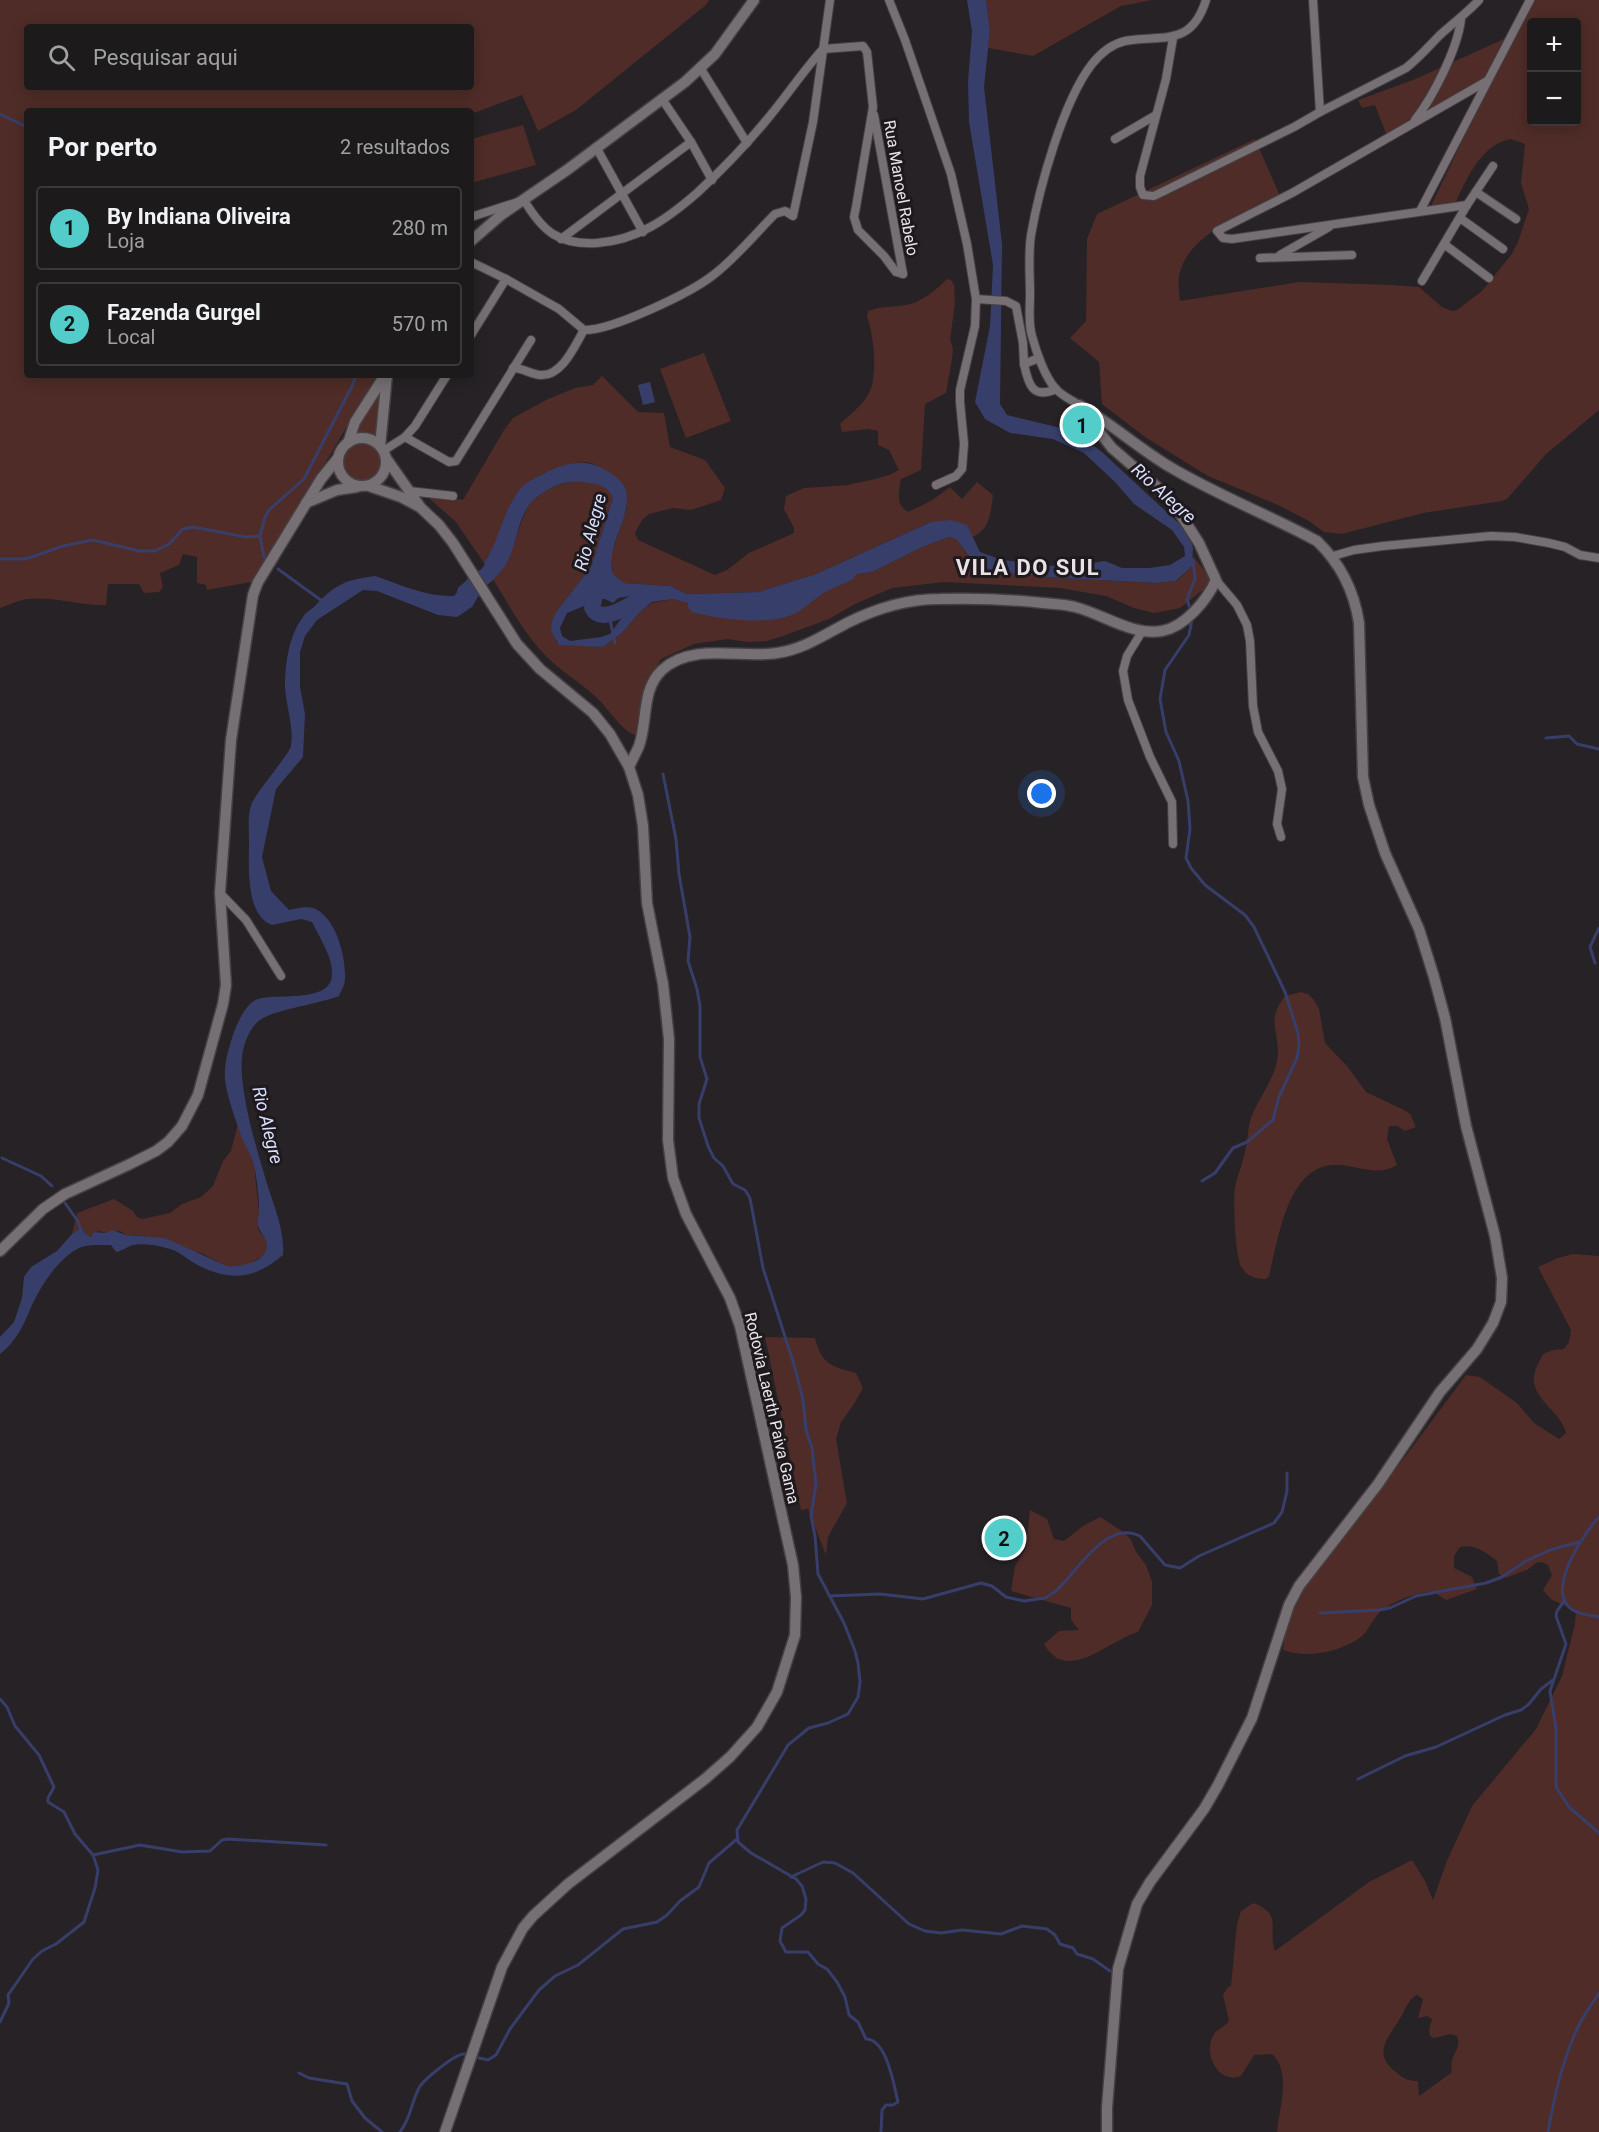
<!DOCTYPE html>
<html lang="pt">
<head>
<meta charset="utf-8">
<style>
  body { margin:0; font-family:Roboto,sans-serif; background:#2a2729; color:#f1f3f6 }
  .controls { position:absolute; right:18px; top:18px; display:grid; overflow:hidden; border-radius:6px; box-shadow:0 3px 15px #0003 }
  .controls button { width:54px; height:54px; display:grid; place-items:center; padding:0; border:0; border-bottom:2px solid #3b383b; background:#1d1a1c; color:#f1f3f6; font:30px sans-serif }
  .you { position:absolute; left:1042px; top:794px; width:21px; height:21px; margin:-15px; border:4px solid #fff; border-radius:50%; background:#1a73e8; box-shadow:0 0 0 9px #1a73e833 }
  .badge { display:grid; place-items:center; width:39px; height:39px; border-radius:50%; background:#53cdc9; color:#111; font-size:20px; font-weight:700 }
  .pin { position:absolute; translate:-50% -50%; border:3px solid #fff; box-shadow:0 2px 6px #0006 }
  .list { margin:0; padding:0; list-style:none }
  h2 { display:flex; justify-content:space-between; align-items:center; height:78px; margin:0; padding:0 24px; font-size:26px }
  h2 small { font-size:20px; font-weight:400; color:#a0a1a3 }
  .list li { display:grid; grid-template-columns:39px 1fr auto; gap:18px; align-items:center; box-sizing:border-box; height:84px; margin:0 12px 12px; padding:0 12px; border:2px solid #3b383b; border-radius:6px }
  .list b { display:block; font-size:22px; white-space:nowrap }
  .list p { margin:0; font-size:20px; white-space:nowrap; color:#a0a1a3 }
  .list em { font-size:20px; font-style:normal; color:#a0a1a3 }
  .icon { flex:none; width:33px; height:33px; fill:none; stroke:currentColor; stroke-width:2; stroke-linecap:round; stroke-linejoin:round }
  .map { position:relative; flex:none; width:1599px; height:2132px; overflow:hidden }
  .search { position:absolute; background:#1d1a1c; box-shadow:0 3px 15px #0003; left:24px; top:24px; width:450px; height:66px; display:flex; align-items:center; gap:15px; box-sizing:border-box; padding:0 21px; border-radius:6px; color:#a0a1a3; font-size:22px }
  .panel { position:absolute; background:#1d1a1c; box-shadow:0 3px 15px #0003; left:24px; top:108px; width:450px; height:270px; border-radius:6px }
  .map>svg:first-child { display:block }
  .green { fill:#4f2c27; fill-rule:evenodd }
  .water { fill:#373e6a; fill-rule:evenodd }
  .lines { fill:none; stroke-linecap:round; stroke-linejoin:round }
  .stream { stroke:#373e6a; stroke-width:3 }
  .river { stroke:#373e6a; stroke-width:16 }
  .street-casing { stroke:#444043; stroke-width:10 }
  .secondary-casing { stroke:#444043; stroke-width:13 }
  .street { stroke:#767074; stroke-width:8 }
  .secondary { stroke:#767074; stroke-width:10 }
  .labels { text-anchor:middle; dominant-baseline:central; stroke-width:6; stroke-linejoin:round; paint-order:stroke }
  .street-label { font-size:16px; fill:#e8e5e7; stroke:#1d191c }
  .water-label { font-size:18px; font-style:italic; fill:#d9dffe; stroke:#1d191c }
  .district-label { font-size:22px; font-weight:bold; letter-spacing:1.5px; fill:#e8e2e7; stroke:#1d191c }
</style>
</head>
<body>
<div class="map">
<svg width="1599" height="2132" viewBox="0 0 1599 2132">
  <rect width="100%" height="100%" fill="#272226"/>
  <!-- green -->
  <g class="green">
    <path d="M0,0H709L706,5L576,110L538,131L522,95L471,114V111H27V375H377L256,581L207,590L206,585L197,583V557L183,554L179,565L160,573L163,587L159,592L144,593L139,584H108L106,605C80,606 54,596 28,599C19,600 9,605 0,608ZM27,27H471V87H27Z"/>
    <polygon points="986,0 1152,0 1121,6 1033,56 988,48 990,30"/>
    <path d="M1525,0H1599V410L1546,454L1507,499L1502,501L1423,513L1342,534L1324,532L1309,521L1278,505L1208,476L1145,437L1102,404L1099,362L1070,338L1086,321L1087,239L1097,214L1255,139L1280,196C1248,211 1192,233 1181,269C1177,279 1179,291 1180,301L1299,282L1392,285L1419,287L1442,307L1452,311L1457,310L1482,291L1511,255L1518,242L1529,209L1521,183L1525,144L1511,139C1481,144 1466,180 1454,206H1431L1474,116L1488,76L1387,136L1375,105L1362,108L1358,100L1413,80L1504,39ZM1532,22H1576V122H1532Z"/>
    <polygon points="523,125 536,165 471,183 471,139"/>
    <path d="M947,279L951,280L954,285L955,303L950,339L953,349L952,359L946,393L925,404L921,470L901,479C899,492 895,504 908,512L931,501L950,487L962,499L977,482L993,495C991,511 990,531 972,537L967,525L931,522L816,574L758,592L687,594L670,586L624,583L613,574L611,556L627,507C621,498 605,472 597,466C590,460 579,463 570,464C561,466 553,469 544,474C503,494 507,530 484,563L456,522L430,499L429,496L433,494L463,500L504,430L513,418L548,399L575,388L593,385L602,376L638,412L664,413L670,447L705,460L725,488L721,500L691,510L673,508L649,514L642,520L635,533L638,540L715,575L727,570L749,553L794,533V528L784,509L786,496L804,488L848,485L875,479L889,475L899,470L889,450L878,445V431L868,429L842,432L840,424C849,415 863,405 869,393C878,375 874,335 867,316L868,311C884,305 892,308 906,305C922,302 936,290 947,279Z"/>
    <polygon points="704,353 731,421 686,438 660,369"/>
    <polygon points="385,379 379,438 368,435 352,437"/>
    <circle cx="362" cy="462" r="20"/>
    <path d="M578,481C594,483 605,482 613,498L591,567L556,612V642L603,647L623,632L639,613L652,603L673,599L713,610L794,603L818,585L845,576L872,572L920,548L949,537L956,539L973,561L985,571L1059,578L1157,583L1177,581L1192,566L1193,556L1213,582L1180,608L1154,613L1134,608L1106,596L1060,588L944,582L892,588L855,604L829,619L783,636L767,641L747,642L728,639L694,644L661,659L644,690L640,704L636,735C625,734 609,710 600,701C584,684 562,673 546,656C524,634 509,605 493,579C532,540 504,491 578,481Z"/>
    <path d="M1301,992L1308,994L1314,1000L1319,1009L1325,1043L1347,1066L1366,1092L1404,1110L1410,1114L1416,1127L1405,1131L1397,1126H1389L1387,1139L1397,1165C1381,1175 1366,1169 1348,1166C1288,1154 1280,1235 1269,1276L1266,1279C1256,1279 1248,1277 1242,1268C1235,1260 1233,1199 1235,1187C1237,1176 1242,1166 1244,1156C1248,1143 1247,1128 1252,1115C1259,1099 1274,1078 1277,1061C1282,1033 1264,1023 1285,996Z"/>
    <polygon points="238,1123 254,1165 259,1212 258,1229 266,1240 267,1248 263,1256 245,1266 238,1268 227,1266 203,1254 143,1236 126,1235 120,1231 106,1233 98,1231 91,1237 79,1229 72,1234 77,1213 114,1199 133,1211 137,1217 142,1219 170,1213 182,1204 201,1197 213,1186 223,1161 231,1151"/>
    <path d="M1573,1254L1599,1256V2132H1277C1279,2109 1292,2072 1272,2054L1254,2055L1241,2076C1218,2085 1202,2053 1214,2034C1217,2029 1225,2027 1229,2021L1223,1995L1228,1987L1231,1986L1237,1924L1241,1911L1253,1903C1284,1914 1267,1930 1275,1951L1369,1882L1412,1860L1425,1881L1433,1900L1447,1861L1472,1806L1536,1729L1562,1676L1575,1624L1576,1610L1552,1600L1543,1590L1552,1575L1548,1565L1542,1562L1536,1563L1527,1570L1505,1578L1499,1574L1497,1561C1485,1552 1475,1544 1460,1547L1454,1556V1568L1472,1577L1477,1589L1446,1600C1443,1598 1438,1594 1434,1593C1421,1589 1388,1604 1379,1613C1372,1620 1369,1630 1362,1636C1342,1652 1307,1659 1283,1650L1287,1619L1306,1579L1355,1524L1466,1375L1480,1377L1517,1403L1534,1423L1559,1439L1566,1433C1561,1410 1527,1398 1535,1371C1537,1365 1541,1359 1543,1354L1553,1350L1564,1349L1569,1342L1571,1330L1538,1267L1558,1258ZM1417,1995L1423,1999L1418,2018L1427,2016L1432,2019L1429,2029L1430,2036L1434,2038L1451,2034L1457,2036C1460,2047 1457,2048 1453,2057C1451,2061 1452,2068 1451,2073L1419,2096L1418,2081C1409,2081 1404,2079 1397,2073C1371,2054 1388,2038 1401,2017C1406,2008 1408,2000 1417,1995Z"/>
    <path d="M765,1337L815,1338C822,1365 831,1366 856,1373L863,1388L854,1404L841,1422L836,1439L847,1503L828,1537L826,1555L808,1509L801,1510Z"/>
    <path d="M1030,1510L1047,1519L1054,1539L1064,1541L1083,1526L1100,1517L1125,1533L1131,1540L1136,1552L1146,1565L1152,1582V1605L1138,1632C1109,1640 1067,1685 1044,1644L1059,1631L1079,1630L1071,1620V1608L1011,1591L1015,1566L1026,1548Z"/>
  </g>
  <!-- water -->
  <g class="water">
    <path d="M967,0H986L990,30L984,87L1002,244L1000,404L1007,415L1065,429L1082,437L1102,452L1188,532L1193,548L1192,566L1176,581L1157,583L1059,578L985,571L973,561L956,539L949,537L920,548L872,572L845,576L818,585L794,603L713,610L673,599L652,602L639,613L623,632L603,647L559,645L551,631L552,622L556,612L591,567L613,498C606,484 597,484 582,482C572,481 560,483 551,488C513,507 523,535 505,566C502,571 497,575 493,579L484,563C500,540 503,507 523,486C531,479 542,475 551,470C565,464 580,460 595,465C605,469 623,479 626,490C632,520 605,544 613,574L624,583L670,586L687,594L758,592L816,574L931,522L951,520L967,525L980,552L1002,560L1063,567L1105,561L1122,568H1149L1170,565L1185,556L1184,547L1172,530L1134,504L1115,482L1084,453L1053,439L1010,433L985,419L975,402L990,326L993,265L969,122L968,82L972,31ZM630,596L634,601L610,634L601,637L570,641L562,636L560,628L567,613L601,599H605L613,603L618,598Z"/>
    <polygon points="650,382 655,402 643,405 638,385"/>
    <path d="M375,576C401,585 427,597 454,596L469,577L479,595L472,607L457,617L438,615L377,591L363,590L317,620L305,636L300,652V687L305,714L303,757L276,789L262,857L271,891L289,910C296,908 306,906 313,908C336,916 346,957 345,979C345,985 341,991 339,996C319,1004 273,1010 260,1020C250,1027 243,1045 242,1057C239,1088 254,1140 263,1170C270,1198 285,1226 283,1255C254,1280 228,1282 194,1263C185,1257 177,1250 166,1248C157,1245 142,1243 133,1245C127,1247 122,1251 116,1252L111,1245C102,1245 87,1244 79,1248C58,1259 42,1284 32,1305C24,1324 17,1341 0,1354V1337L14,1322L22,1298L24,1277L31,1267L57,1251L72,1234L79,1229L91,1237L94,1232L106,1233L112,1230L126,1235L165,1238L227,1266C240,1268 272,1261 266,1241C264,1235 259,1231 258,1225C257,1220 259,1216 259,1211C259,1197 257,1179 254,1166C252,1157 247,1149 243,1141C237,1124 227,1097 225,1080C224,1064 228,1050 233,1035C237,1023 246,1003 258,999C278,993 333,1004 332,973C332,955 319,937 312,922L301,919L272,925C245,915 249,865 249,842C249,829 247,812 253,801C259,789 290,753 291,746C294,727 286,706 285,687C285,664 289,635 303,617C305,613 309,611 313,608C324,596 336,584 353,580C360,578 368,577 375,576Z"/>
  </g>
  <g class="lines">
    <!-- stream -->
    <g class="stream">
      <polyline points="0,114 27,127"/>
      <polyline points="264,557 260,536 265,517 269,510 304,479 352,386 356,375"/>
      <polyline points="0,559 26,559 63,546 93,540 139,551 155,551 169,544 183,529 193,527 246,537 260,536"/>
      <polyline points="278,569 322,601"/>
      <polyline points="1189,606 1187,599 1195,579 1193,560"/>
      <polyline points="609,615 615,643"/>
      <polyline points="1192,620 1189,635 1165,670 1160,699 1166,732 1179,761 1188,801 1190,829 1186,858 1191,868 1205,885 1245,915 1254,927 1285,992 1298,1033 1299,1045 1297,1058 1279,1097 1273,1120 1247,1142 1233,1148 1215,1173 1202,1181"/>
      <polyline points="1546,738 1569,736 1577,744 1599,749"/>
      <path d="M663,774L676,839L679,874L690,937L688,961L697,989L700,1006V1057L707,1079L699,1104V1118L708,1146L714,1158L723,1166L733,1184L745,1190L750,1198L763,1268L795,1368L803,1400L806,1430L812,1448L816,1484L811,1516L815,1536L818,1574L844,1623L855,1651L858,1663L860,1682L858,1697L848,1714L828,1723L809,1728L788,1745L737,1830L738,1842L751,1853L796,1879L802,1886L806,1899L805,1910L801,1915L782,1928L780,1941L786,1952H808L818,1964L827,1969L837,1982L845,1997L849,2015L858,2022L866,2039C887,2039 894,2086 898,2102L893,2105H886L882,2110L881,2132"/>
      <polyline points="1595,963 1590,947 1599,928"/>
      <polyline points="2,1158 41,1176 52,1186"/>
      <polyline points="65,1203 77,1220 82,1232"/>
      <path d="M1599,1517C1584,1533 1549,1585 1568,1606C1575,1614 1589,1615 1599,1617"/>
      <path d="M829,1596L880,1594L923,1599L981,1583L992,1586L1006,1597L1024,1601L1045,1598L1056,1591C1077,1572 1106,1519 1140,1536L1165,1565L1180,1568L1199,1556L1274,1523L1282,1512L1287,1491V1473"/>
      <polyline points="1565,1600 1557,1611 1556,1616 1566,1644 1550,1691 1556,1729 1556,1787 1569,1807 1599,1833"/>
      <polyline points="1320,1613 1379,1610 1390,1608 1416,1596 1486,1583 1502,1577 1526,1561 1550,1550 1579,1542"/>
      <polyline points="0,1699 7,1707 15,1726 39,1755 54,1787 48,1798 48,1802 64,1812 75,1834 93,1855 98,1870 95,1888 84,1922 56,1944 42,1951 33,1959 8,1995 9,2003 0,2022"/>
      <polyline points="1358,1779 1405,1756 1436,1747 1505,1715 1521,1710 1529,1704 1541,1689 1553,1680"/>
      <polyline points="93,1855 140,1845 182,1852 210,1851 222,1840 228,1839 326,1845"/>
      <polyline points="791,1877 823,1862 835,1863 853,1873 909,1924 925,1931 941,1933 962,1930 1001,1934 1022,1926 1047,1929 1055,1935 1060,1944 1073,1948 1077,1954 1093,1959 1110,1971"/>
      <polyline points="479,2058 488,2060 496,2055 510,2029 539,1990 555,1976 578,1965 623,1929 657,1922 667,1915 680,1901 699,1887 709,1863 737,1839"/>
      <polyline points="299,2073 309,2078 347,2084 352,2101 365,2118 382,2132"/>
      <path d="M400,2132C411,2118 411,2103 419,2088C423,2080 455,2054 464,2054"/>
      <path d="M1548,2132C1554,2097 1562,2061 1577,2029C1583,2016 1592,2004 1599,1993"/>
    </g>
    <!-- river -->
    <g class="river">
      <path d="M598,583L592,608C603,628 637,599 651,593"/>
      <polyline points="465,592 488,574 500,555"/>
      <path d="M696,605C721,611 768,618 792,606C801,601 807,595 815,589C825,582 837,578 848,573"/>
    </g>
    <!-- street casing -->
    <g class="street-casing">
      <g id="street">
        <polyline points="889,0 905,40 951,174 967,244 976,299 1006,301 1016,306 1023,343 1024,364"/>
        <polyline points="1313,0 1320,112"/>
        <path d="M1173,38L1166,79L1140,176V187L1143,195L1154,196L1294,127L1320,112L1406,68C1419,58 1429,46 1440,35C1453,23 1467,13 1479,0"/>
        <polyline points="701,69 747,143"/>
        <polyline points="662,99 691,142 712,180"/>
        <polyline points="874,115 903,274"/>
        <path d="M1415,120C1433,97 1458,48 1461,19"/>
        <polyline points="1115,139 1156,115"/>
        <polyline points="596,147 643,232"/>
        <polyline points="1476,192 1516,219"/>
        <polyline points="1467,205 1232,239 1223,238 1217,231 1292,193 1487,81"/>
        <polyline points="1420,211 1530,0"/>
        <path d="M471,217L524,200C543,232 559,245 597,243C638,240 667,219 697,193C723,169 747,144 769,117C788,94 804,70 823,49L863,46L867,52L873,107L856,207L854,217L858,230L884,256L896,272L903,274"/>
        <polyline points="1460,218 1503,249"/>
        <polyline points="561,239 691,142"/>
        <polyline points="1444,244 1489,278"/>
        <polyline points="1280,255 1329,227"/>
        <polyline points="1260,258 1352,255"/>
        <polyline points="471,262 506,279 559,309 584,330"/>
        <polyline points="1422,281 1467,205 1493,166"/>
        <path d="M584,330C611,331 690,293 712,276C735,259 755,234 775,214L785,211L793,216L813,122L830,0"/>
        <polyline points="471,335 506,279"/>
        <path d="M1039,358L1024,364C1028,383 1032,400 1056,389"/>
        <path d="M513,368C523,368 530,374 540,375C562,377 575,345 584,330"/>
        <path d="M1079,405C1072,400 1062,396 1056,389C1045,378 1036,351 1032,336C1028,323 1030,308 1030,295C1030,275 1028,255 1031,235C1039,189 1063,101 1092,64C1100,54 1112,44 1125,41C1162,34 1191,48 1206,0"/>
        <polyline points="405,437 449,462 456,461 531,340"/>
        <polyline points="383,451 405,437 415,426 447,375"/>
        <polyline points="936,485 956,476 962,469 964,444 960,402 960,390 975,326 976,299"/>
        <polyline points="409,491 453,496"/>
        <polyline points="1333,556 1354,550 1383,546 1491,536 1515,537 1549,543 1565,547 1580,555 1599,558"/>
        <polyline points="1216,580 1237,605 1247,625 1250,641 1253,706 1258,732 1278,771 1282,789 1277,824 1281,837"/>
        <polyline points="1143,630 1127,656 1123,671 1128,700 1150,757 1172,802 1173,844"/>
        <polyline points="220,893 246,920 281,976"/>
      </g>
    </g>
    <!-- secondary casing -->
    <g class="secondary-casing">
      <g id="secondary">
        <polyline points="471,241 501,215 567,170 685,82 715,54 754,0"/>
        <path d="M1079,405C1111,423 1138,448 1170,467C1217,495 1269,515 1317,541C1341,564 1354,590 1359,623L1363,777L1369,805L1385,853L1419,929L1434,977L1445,1018L1466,1126L1495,1236L1502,1278L1501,1302L1493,1323L1477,1349L1440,1392L1378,1484L1299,1586L1289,1605L1252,1718L1218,1785L1204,1809L1150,1882L1137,1904L1118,1969L1107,2108V2132"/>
        <circle cx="362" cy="462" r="24"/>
        <polyline points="348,443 355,422 385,375"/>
        <polyline points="380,446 387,375"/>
        <polyline points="386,458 421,508 439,525 453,543 517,644 540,669 593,713 610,734 629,767 638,795 643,826 647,903 663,984 669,1039 668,1140 673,1178 686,1214 730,1298 740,1326 793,1565 796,1597 795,1635 777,1692 757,1727 730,1757 705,1779 568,1884 533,1916 523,1928 502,1967 445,2132"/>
        <polyline points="369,486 401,497 418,506"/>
        <polyline points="306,503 337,490 357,487"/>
        <path d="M629,767C632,760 636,753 639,746C648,721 641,690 662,670C692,642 741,659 777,653C804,649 824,635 847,623C877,608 906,599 939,599C974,598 1008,599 1043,603C1053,604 1065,604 1075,607C1103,614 1132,636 1162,631C1185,627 1207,600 1216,580L1199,543L1179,512L1164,493L1112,448L1081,409"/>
        <polyline points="0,1251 43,1209 65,1194 128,1165 156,1151 168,1142 182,1126 198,1095 223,1004 226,985 220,893 231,740 253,595 258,582 321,479 338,458"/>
      </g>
    </g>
    <!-- street -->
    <use href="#street" class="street"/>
    <!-- secondary -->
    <use href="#secondary" class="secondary"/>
  </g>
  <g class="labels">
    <!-- street labels -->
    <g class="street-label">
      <text transform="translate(901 188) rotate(80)">Rua Manoel Rabelo</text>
      <text transform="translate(772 1408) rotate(77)">Rodovia Laerth Paiva Gama</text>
    </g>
    <!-- water labels -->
    <g class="water-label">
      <text transform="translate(1164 493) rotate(42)">Rio Alegre</text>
      <text transform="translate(590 532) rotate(-75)">Rio Alegre</text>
      <text transform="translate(268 1125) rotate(76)">Rio Alegre</text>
    </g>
    <!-- district labels -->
    <g class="district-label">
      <text x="1028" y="567">VILA DO SUL</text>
    </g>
  </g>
</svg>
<div class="controls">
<button>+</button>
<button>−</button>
</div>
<div class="you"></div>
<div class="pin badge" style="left:1082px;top:425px">1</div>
<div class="pin badge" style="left:1004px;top:1538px">2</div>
<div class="search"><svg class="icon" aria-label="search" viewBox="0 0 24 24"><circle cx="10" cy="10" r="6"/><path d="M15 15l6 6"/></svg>Pesquisar aqui</div>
<section class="panel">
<h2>Por perto<small>2 resultados</small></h2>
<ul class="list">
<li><span class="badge">1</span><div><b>By Indiana Oliveira</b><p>Loja</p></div><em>280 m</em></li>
<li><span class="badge">2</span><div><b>Fazenda Gurgel</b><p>Local</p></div><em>570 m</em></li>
</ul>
</section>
</div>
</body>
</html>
